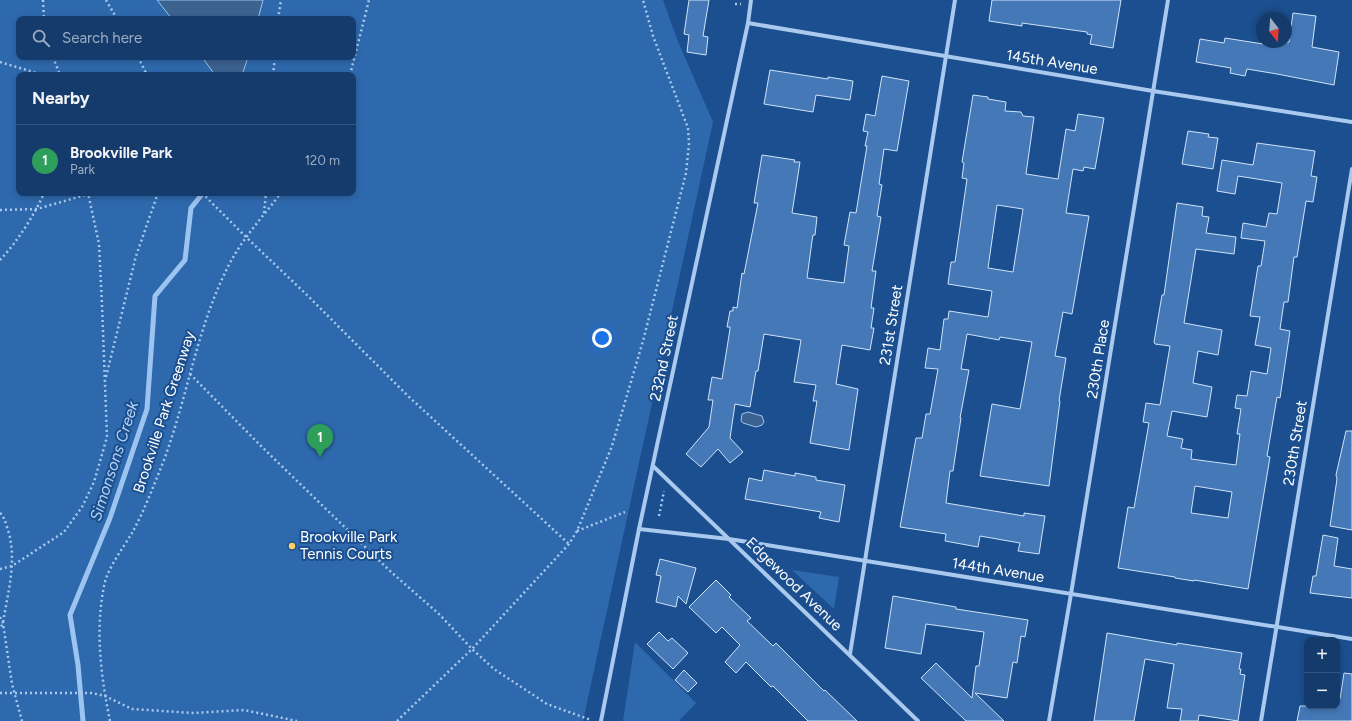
<!DOCTYPE html>
<html lang="en">
<head>
<meta charset="utf-8">
<style>
  body { margin:0; font-family:Figtree,sans-serif; background:#1d4271; color:#f1f3f6 }
  .controls { position:absolute; right:12px; bottom:12px; display:grid; overflow:hidden; border-radius:8px; box-shadow:0 2px 6px #0003 }
  .controls button { width:36px; height:36px; display:grid; place-items:center; padding:0; border:0; border-bottom:1px solid #33557e; background:#143b6b; color:#f1f3f6; font:20px sans-serif }
  .compass { position:absolute; left:1256px; top:12px; width:36px; height:36px; border-radius:50%; background:#143b6b; box-shadow:0 2px 6px #0003; rotate:163deg }
  .you { position:absolute; left:602px; top:338px; width:14px; height:14px; margin:-10px; border:3px solid #fff; border-radius:50%; background:#1a73e8; box-shadow:0 0 0 6px #1a73e833 }
  .badge { display:grid; place-items:center; width:26px; height:26px; border-radius:50%; background:#8bbbb9; color:#fff; font-size:13px; font-weight:700 }
  .pin { position:absolute; translate:-50% -33px; filter:drop-shadow(0 1px 2px #0008) }
  .pin::after { content:''; position:absolute; top:21px; width:14px; height:12px; background:inherit; clip-path:polygon(0 0,100% 0,50% 100%) }
  .list { margin:0; padding:0; list-style:none }
  h2 { display:flex; justify-content:space-between; align-items:center; height:52px; margin:0; padding:0 16px; font-size:17px }
  h2 small { font-size:13px; font-weight:400; color:#9dadc1 }
  .list li { display:grid; grid-template-columns:26px 1fr auto; gap:12px; align-items:center; box-sizing:border-box; height:72px; padding:0 16px; border-top:1px solid #33557e }
  .list b { display:block; font-size:15px; white-space:nowrap }
  .list p { margin:0; font-size:13px; white-space:nowrap; color:#9dadc1 }
  .list em { font-size:13px; font-style:normal; color:#9dadc1 }
  .icon { flex:none; width:22px; height:22px; fill:none; stroke:currentColor; stroke-width:2; stroke-linecap:round; stroke-linejoin:round }
  .map { position:relative; flex:none; width:1352px; height:721px; overflow:hidden }
  .search { position:absolute; background:#143b6b; box-shadow:0 2px 6px #0003; left:16px; top:16px; width:340px; height:44px; display:flex; align-items:center; gap:10px; box-sizing:border-box; padding:0 14px; border-radius:8px; color:#9dadc1; font-size:15px }
  .panel { position:absolute; background:#143b6b; box-shadow:0 2px 6px #0003; left:16px; top:72px; width:340px; height:124px; border-radius:8px }
  .map>svg:first-child { display:block }
  .green { fill:#2e69ad; fill-rule:evenodd }
  .water { fill:#3c6290; stroke:#9cc4f0 }
  .lines { fill:none; stroke-linecap:round; stroke-linejoin:round }
  .stream { stroke:#9cc4f0; stroke-width:5 }
  .building { fill:#4478b7; stroke:#cfe3fa; fill-rule:evenodd }
  .path { stroke:#a9c9ee; stroke-width:2.5; stroke-dasharray:2 3; stroke-linecap:butt }
  .minor { stroke:#a9c9ee; stroke-width:4 }
  .poi-dot { fill:#ffd166; stroke:#1b4f8f; stroke-width:1.5 }
  .labels { text-anchor:middle; dominant-baseline:central; stroke-width:4; stroke-linejoin:round; paint-order:stroke }
  .street-label { font-size:15px; fill:#fff; stroke:#1b4f8f }
  .poi-label { font-size:15px; fill:#fff; stroke:#1b4f8f; text-anchor:start }
  .water-label { font-size:16px; font-style:italic; fill:#b5d3f5; stroke:#1b4f8f }
</style>
</head>
<body>
<div class="map">
<svg width="1352" height="721" viewBox="0 0 1352 721">
  <rect width="100%" height="100%" fill="#1b4f8f"/>
  <!-- green -->
  <g class="green">
    <path d="M0,0H663L677,39L713,122L583,721H0ZM19,19H353V57H19ZM19,75H353V193H19Z"/>
    <polygon points="792,570 839,577 834,609"/>
    <polygon points="635,642 696,703 679,721 623,721"/>
  </g>
  <!-- water -->
  <g class="water">
    <polygon points="157,0 263,0 258,19 172,19"/>
    <polygon points="202,57 248,57 242,75 215,75"/>
    <polygon points="748,412 762,416 764,422 762,425 756,427 743,423 741,421 742,414"/>
  </g>
  <g class="lines">
    <!-- stream -->
    <polyline class="stream" points="83,721 78,665 70,615 110,518 147,409 155,296 185,260 191,208 203,193"/>
  </g>
  <!-- building -->
  <g class="building">
    <polygon points="689,0 709,0 703,36 708,37 706,55 687,52 689,35 684,34"/>
    <polygon points="992,0 1121,0 1113,48 1090,44 1092,35 1087,34 1087,32 1022,23 1022,26 989,21"/>
    <polygon points="1293,13 1316,16 1312,47 1339,52 1334,85 1277,74 1247,69 1245,76 1230,73 1231,68 1196,62 1200,39 1224,43 1225,38 1263,44 1264,42 1289,42"/>
    <polygon points="770,70 828,79 828,77 853,81 850,100 816,95 813,112 764,104"/>
    <polygon points="882,76 909,81 897,151 884,149 879,184 882,185 877,216 881,217 872,271 876,271 871,308 874,308 871,328 874,328 870,350 842,345 836,384 858,389 849,450 810,443 817,401 813,401 816,385 794,382 801,340 764,334 758,371 756,371 750,407 735,404 730,438 743,452 730,463 718,449 701,467 686,454 709,427 713,400 708,400 712,377 722,379 730,329 730,327 727,327 730,311 733,311 733,307 737,308 742,273 744,274 758,203 754,203 762,155 795,160 794,162 800,162 792,213 817,217 815,235 813,235 812,241 807,278 844,283 849,246 844,245 850,212 856,213 867,146 865,146 868,132 863,131 866,114 875,116"/>
    <path d="M973,95L988,97V99L1006,102L1005,111L1021,112L1023,116L1034,117L1026,174L1058,179L1066,129L1075,131L1078,114L1104,118L1095,169L1084,167L1083,171L1073,169L1066,213L1089,216L1072,314L1063,312L1055,356L1066,358L1059,401H1060L1049,486L980,476L992,404L1020,409L1032,342L1000,337L999,340L967,334L961,369L969,370L960,418H961L953,471H950L946,503L1024,516V513L1045,516L1039,554L1018,551L1020,543L980,536L978,547L945,541L946,534L900,527L916,438H922L926,414H930L938,369L925,368L928,348L940,350L944,319H948L949,311L988,317L992,291L948,284L951,262H955L967,179L962,178L964,163L962,162ZM997,205L1023,209L1013,272L988,268Z"/>
    <polygon points="1188,131 1209,134 1208,137 1218,138 1213,169 1182,164"/>
    <path d="M1257,143L1315,151L1311,176L1317,177L1313,202L1306,201L1297,257H1294L1288,302H1284L1280,329L1290,331L1280,398L1277,397L1267,456L1270,457L1248,589L1194,580V581L1175,578V577L1118,568L1128,507L1134,508L1149,423L1143,422L1146,403L1160,405L1170,346L1155,344L1154,342L1162,295H1164L1177,203L1203,207L1202,216L1209,217L1206,233L1236,237L1234,254L1196,249L1184,323L1222,330L1218,355L1198,351L1193,383L1212,387L1207,417L1172,411L1167,436L1183,439L1181,448L1192,450L1191,459L1236,465L1240,434H1237L1241,409L1235,408L1237,395L1247,396L1251,371L1267,374L1271,348L1255,345L1260,317L1250,316L1258,266H1261L1265,241L1241,238L1243,223L1266,227L1269,213L1277,214L1282,183L1238,176L1235,194L1217,191L1222,160L1253,165ZM1195,486L1232,492L1228,518L1191,513Z"/>
    <polygon points="1346,431 1352,431 1352,530 1330,526 1337,479 1336,475"/>
    <polygon points="764,470 795,476 795,473 816,477 816,480 845,485 839,522 819,518 821,512 745,499 749,478 762,481"/>
    <polygon points="1323,535 1338,538 1334,566 1352,569 1352,598 1310,593 1313,576 1316,576"/>
    <polygon points="660,559 696,568 686,604 678,596 676,607 656,602 661,576 656,575"/>
    <polygon points="716,580 731,595 729,597 751,618 747,621 773,646 776,643 824,691 825,690 857,721 808,721 773,686 771,687 746,662 736,673 725,662 740,645 722,627 716,633 689,607"/>
    <polygon points="893,596 956,607 956,609 1028,620 1025,637 1021,636 1017,663 1013,662 1007,698 975,693 1004,721 966,721 921,678 936,663 972,698 976,666 979,666 984,632 926,624 921,654 885,648"/>
    <polygon points="659,632 668,641 672,638 688,653 673,669 647,644"/>
    <polygon points="1107,633 1177,645 1177,643 1242,653 1239,669 1241,669 1240,674 1245,675 1238,721 1199,715 1198,721 1180,721 1182,709 1167,708 1174,664 1145,659 1134,721 1094,721"/>
    <polygon points="684,670 697,683 688,692 675,680"/>
    <polygon points="1344,673 1352,674 1352,721 1297,721 1300,706 1337,706 1338,699 1340,699"/>
  </g>
  <g class="lines">
    <!-- path -->
    <g class="path">
      <polyline points="43,0 44,19"/>
      <polyline points="106,0 117,19"/>
      <polyline points="735,4 741,4"/>
      <polyline points="278,19 281,0"/>
      <polyline points="53,57 60,75"/>
      <polyline points="138,57 147,75"/>
      <polyline points="0,62 43,75"/>
      <polyline points="273,75 275,57"/>
      <polyline points="350,75 369,0"/>
      <polyline points="202,193 246,237 306,294 408,396 569,544"/>
      <polyline points="0,210 37,209 92,193"/>
      <polyline points="264,213 266,193"/>
      <path d="M0,260C17,242 34,216 44,193"/>
      <polyline points="190,374 262,447 390,571 439,614 472,649 494,669 547,704 591,720"/>
      <polyline points="106,377 136,256 158,193"/>
      <path d="M0,513C4,517 5,521 7,527C18,558 8,591 3,623L0,629"/>
      <polyline points="659,516 664,491"/>
      <polyline points="577,531 625,512"/>
      <polyline points="0,569 12,566 64,532 82,507 94,482 107,437 102,305 99,244 88,193"/>
      <polyline points="0,617 3,623 12,684 22,721"/>
      <polyline points="0,693 92,693 105,696 132,709 193,713 244,710 297,721"/>
      <path d="M110,721C101,677 95,631 104,586C107,569 123,548 132,533C142,515 150,495 158,475C187,406 195,328 231,261C244,237 264,215 281,193"/>
      <polyline points="397,721 472,649 569,544 577,531 612,446 643,341 686,173 689,144 688,128 653,36 643,0"/>
    </g>
    <!-- minor -->
    <g class="minor">
      <polyline points="748,23 1153,91 1352,122"/>
      <polyline points="653,466 918,721"/>
      <polyline points="639,529 729,539 1352,639"/>
      <polyline points="850,654 955,0"/>
      <polyline points="601,721 639,529 748,23 751,0"/>
      <polyline points="1049,721 1071,594 1168,0"/>
      <polyline points="1261,721 1352,169"/>
    </g>
  </g>
  <!-- markers -->
  <circle class="poi-dot" cx="292" cy="546" r="4"/>
  <g class="labels">
    <!-- street labels -->
    <g class="street-label">
      <text transform="translate(1052 62) rotate(9)">145th Avenue</text>
      <text transform="translate(891 325) rotate(-81)">231st Street</text>
      <text transform="translate(664 358) rotate(-78)">232nd Street</text>
      <text transform="translate(1098 359) rotate(-81)">230th Place</text>
      <text transform="translate(164 412) rotate(-72)">Brookville Park Greenway</text>
      <text transform="translate(1295 443) rotate(-81)">230th Street</text>
      <text transform="translate(998 570) rotate(9)">144th Avenue</text>
      <text transform="translate(794 584) rotate(44)">Edgewood Avenue</text>
    </g>
    <!-- poi labels -->
    <g class="poi-label">
      <text x="300" y="537">Brookville Park<tspan x="300" dy="17">Tennis Courts</tspan></text>
    </g>
    <!-- water labels -->
    <g class="water-label">
      <text transform="translate(114 461) rotate(-72)">Simonsons Creek</text>
    </g>
  </g>
</svg>
<div class="controls">
<button>+</button>
<button>−</button>
</div>
<svg class="compass" viewBox="-18 -18 36 36"><path d="M0-13l5 13h-10z" fill="#e53935"/><path d="M0 13l5-13h-10z" fill="#9dadc1"/></svg>
<div class="you"></div>
<div class="pin badge" style="left:320px;top:457px;background:#2e9e5b">1</div>
<div class="search"><svg class="icon" aria-label="search" viewBox="0 0 24 24"><circle cx="10" cy="10" r="6"/><path d="M15 15l6 6"/></svg>Search here</div>
<section class="panel">
<h2>Nearby<small></small></h2>
<ul class="list">
<li><span class="badge" style="background:#2e9e5b">1</span><div><b>Brookville Park</b><p>Park</p></div><em>120 m</em></li>
</ul>
</section>
</div>
</body>
</html>
